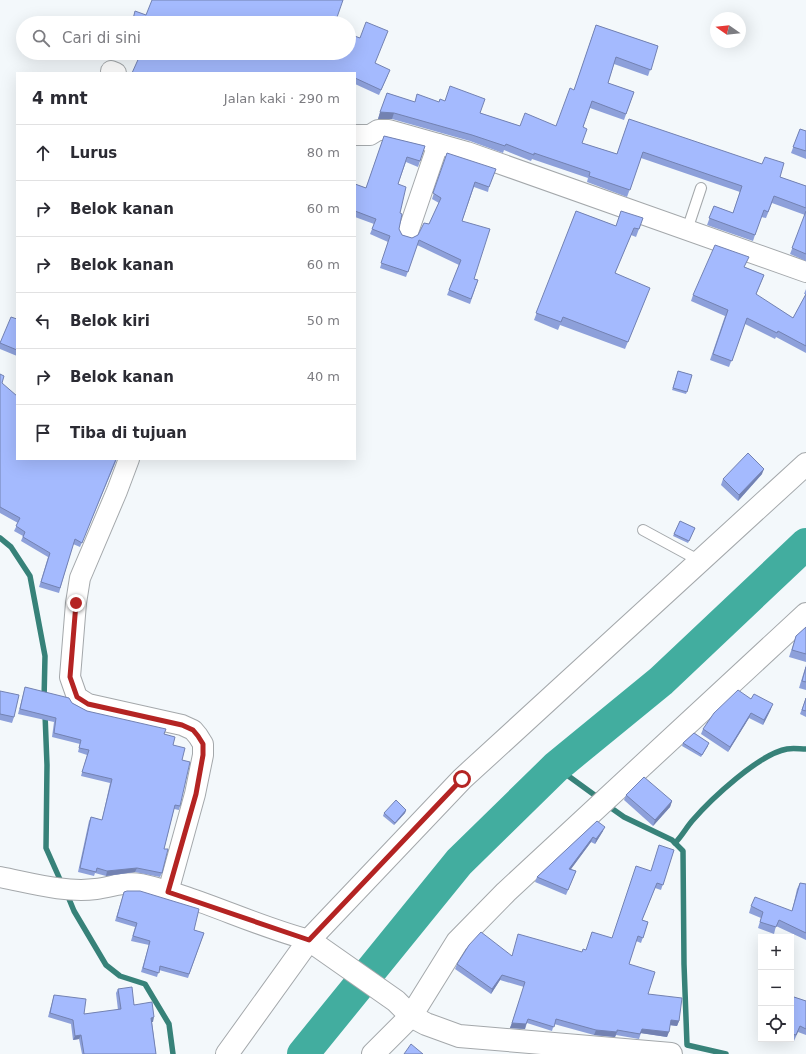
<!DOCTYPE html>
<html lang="id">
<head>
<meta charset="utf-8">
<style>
  body { margin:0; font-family:"DejaVu Sans",sans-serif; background:#f7f7f7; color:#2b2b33 }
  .controls { position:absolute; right:12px; bottom:12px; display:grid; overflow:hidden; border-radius:0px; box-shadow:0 4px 16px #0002 }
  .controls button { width:36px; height:36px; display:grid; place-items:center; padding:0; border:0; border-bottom:1px solid #e1e1e2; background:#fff; color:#2b2b33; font:20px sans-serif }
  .compass { position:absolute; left:710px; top:12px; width:36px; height:36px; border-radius:50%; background:#fff; box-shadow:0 4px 16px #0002; rotate:284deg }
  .stop { position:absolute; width:12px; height:12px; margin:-9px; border:3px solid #b42423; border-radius:50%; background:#fff }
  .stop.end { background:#b42423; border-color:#fff; box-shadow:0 1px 4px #0008 }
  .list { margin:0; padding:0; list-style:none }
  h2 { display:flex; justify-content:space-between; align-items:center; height:52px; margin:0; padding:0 16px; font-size:17px }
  h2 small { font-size:13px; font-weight:400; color:#7c7c81 }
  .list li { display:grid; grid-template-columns:26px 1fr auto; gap:12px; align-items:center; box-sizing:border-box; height:56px; padding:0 16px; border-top:1px solid #e1e1e2 }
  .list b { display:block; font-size:15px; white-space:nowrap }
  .list em { font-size:13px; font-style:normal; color:#7c7c81 }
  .icon { flex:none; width:22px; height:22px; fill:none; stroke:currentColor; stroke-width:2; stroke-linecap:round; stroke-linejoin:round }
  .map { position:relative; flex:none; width:806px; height:1054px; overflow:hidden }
  .search { position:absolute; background:#fff; box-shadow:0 4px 16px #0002; left:16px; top:16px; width:340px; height:44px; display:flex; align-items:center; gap:10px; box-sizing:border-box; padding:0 14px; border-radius:22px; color:#7c7c81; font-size:15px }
  .panel { position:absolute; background:#fff; box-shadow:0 4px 16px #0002; left:16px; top:72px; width:340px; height:388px; border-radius:0px }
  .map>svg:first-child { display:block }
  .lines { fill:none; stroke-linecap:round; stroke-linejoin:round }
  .stream { stroke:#378279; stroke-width:5.5 }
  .river { stroke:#42ad9f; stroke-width:32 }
  .lane-casing { stroke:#a4a8ab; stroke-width:12 }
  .street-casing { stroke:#a4a8ab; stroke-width:22 }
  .secondary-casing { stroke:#a4a8ab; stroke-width:24 }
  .lane { stroke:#fff; stroke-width:10 }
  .street { stroke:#fff; stroke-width:20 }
  .secondary { stroke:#fff; stroke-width:22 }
  .wall { fill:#8da0da }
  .shaded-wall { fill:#7382b2 }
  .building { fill:#a4bafe; stroke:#7382b2 }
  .route { stroke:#b42423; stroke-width:5 }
</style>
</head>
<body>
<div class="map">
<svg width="806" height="1054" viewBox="0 0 806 1054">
  <rect width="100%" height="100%" fill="#f3f8fb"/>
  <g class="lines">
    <!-- stream -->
    <g class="stream">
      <polyline points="0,538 11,547 30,576 45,656 44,700"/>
      <polyline points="45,714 47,765 46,848 62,884"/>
      <polyline points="556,767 600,799"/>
      <polyline points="607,805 624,817 672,840 683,851 684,964 687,1045 726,1054"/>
      <path d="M675,843C682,836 686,828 692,821C711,799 759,754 787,749C793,748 800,749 806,749"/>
      <polyline points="67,894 74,911 106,965 120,976 145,984 169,1024 173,1054"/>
    </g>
    <!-- river -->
    <polyline class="river" points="303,1054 459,862 556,767 661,681 806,544"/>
    <!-- lane casing -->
    <g class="lane-casing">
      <g id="lane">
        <polyline points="687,230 701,188"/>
        <polyline points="643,530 700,561"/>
      </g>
    </g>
    <!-- street casing -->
    <g class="street-casing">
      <g id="street">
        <polyline points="111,71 116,73"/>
        <polyline points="355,135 370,135 378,130 389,130 467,152 806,272"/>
        <polyline points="408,232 438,144"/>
        <polyline points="129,459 117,491 80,578 76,603 70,677 77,697 88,704 182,725 193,730 198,736 203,744 203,755 195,794 168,892"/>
        <path d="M0,877C31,883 65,893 96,889C112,887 125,881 141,884C199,897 252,925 309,940"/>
      </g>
    </g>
    <!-- secondary casing -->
    <g class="secondary-casing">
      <g id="secondary">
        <polyline points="309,940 396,1001 411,1016 426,1024 459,1036 671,1054"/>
        <polyline points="227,1054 309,940 462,779 806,464"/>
        <polyline points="373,1054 411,1016 457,942 506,892 806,614"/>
      </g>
    </g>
    <!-- lane -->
    <use href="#lane" class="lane"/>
    <!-- street -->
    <use href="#street" class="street"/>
    <!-- secondary -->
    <use href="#secondary" class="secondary"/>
  </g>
  <!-- wall -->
  <g class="wall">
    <polygon points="596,25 658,46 648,76 614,64 608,83 634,92 624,120 590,108 583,127 582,143 617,154 629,119 780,177 806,186 806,261 790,254 805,215 772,203 766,218 761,217 753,241 707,225 714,206 733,213 740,192 641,158 627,197 587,182 588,178 532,159 531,161 504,150 503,153 470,141 392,119 378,119 387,93 414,102 439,102 480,113 520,126 556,126 574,90"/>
    <polygon points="140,53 349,53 375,63 388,75 379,95 355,84 355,73"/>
    <polygon points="800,129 806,131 806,159 791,153"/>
    <polygon points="384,136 425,146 418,167 406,162 398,184 400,213 399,229 402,235 412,238 418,235 429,224 439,203 432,199 447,153 489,187 488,192 474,187 462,221 474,279 478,280 470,304 447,295 459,265 417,245 406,277 380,268 388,242 370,234 374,224 355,217 355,184 366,188"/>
    <polygon points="576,211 616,226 643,218 636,237 631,235 615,273 647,295 625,349 560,325 558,330 534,320"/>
    <polygon points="745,267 764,275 756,295 793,318 806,294 804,294 806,289 806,353 776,337 775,339 745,324 729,367 710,360 725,316 691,301 693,295"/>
    <polygon points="17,319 17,356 0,349 0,343"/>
    <polygon points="678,371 692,375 686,394 672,390"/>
    <polygon points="0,374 17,459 117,459 80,547 73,544 59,593 39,587 48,557 21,541 23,536 14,531 18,523 0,513"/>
    <polygon points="762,474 738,501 721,485 723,479"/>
    <polygon points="680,521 695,528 688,543 673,536"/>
    <polygon points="806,627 806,662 789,657 796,636"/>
    <polygon points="806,665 806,690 799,688"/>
    <polygon points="25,687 72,703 87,711 164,734 173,745 182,760 180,806 179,810 174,809 164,849 162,873 160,877 135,872 106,876 95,873 94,876 78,872 89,821 91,817 102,820 110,783 81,776 87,755 78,752 80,744 52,737 54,722 18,714"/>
    <polygon points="0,691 14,717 12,723 0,720"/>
    <polygon points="806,698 806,717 800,714"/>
    <polygon points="751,699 771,709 763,725 749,718 728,752 701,734 703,729"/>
    <polygon points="683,743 708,746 701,757 682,746"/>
    <polygon points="626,795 672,801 670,807 653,826 624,800"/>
    <polygon points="406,810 405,813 394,825 383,816 384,813"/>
    <polygon points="597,821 603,831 595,844 591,842 571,869 576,871 566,895 535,882 537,877"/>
    <polygon points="674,850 661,890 655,888 642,920 648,922 641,943 636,941 629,964 648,994 679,1021 677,1026 670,1025 667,1037 641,1033 639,1039 616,1035 615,1037 594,1035 554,1024 552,1031 527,1023 525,1029 510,1028 524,987 500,980 491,994 455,969 457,964 512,955 582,952 612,938 651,871"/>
    <polygon points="800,883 806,884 806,940 776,926 774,934 758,928 761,918 749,913 751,906 792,911 797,889"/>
    <polygon points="124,892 194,930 204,933 188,978 159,970 157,977 141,972 149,945 131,941 135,927 115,921"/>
    <polygon points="118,989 153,1022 152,1022 156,1054 82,1054 79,1039 73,1040 71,1024 48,1017 54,995 84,1014 118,1010 116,993"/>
    <polygon points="791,996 806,1001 806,1035 798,1032 794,1041 789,1039 791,1039"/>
  </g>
  <!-- shaded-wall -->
  <g class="shaded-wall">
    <polygon points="380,112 394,113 392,119 378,119"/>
    <polygon points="764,469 762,474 738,501 739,495"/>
    <polygon points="773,704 771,709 763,725 764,720"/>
    <polygon points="751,713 749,718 728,752 730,747"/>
    <polygon points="672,801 670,807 653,826 655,820"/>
    <polygon points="406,810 405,813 394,825 395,823"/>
    <polygon points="605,827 603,831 595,844 596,839"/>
    <polygon points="593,837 591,842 568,873 569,869"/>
    <polygon points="137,868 135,872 106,876 107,871"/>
    <polygon points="502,975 500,980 491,994 492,989"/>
    <polygon points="154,1017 153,1022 149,1022 151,1018"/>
    <polygon points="671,1020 679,1021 677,1026 669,1025"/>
    <polygon points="512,1023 526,1024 525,1029 510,1028"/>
    <polygon points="642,1029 669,1032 667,1037 640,1033"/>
    <polygon points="596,1030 617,1032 615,1037 594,1035"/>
    <polygon points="81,1035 79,1039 73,1040 75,1036"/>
  </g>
  <!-- building -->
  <g class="building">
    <polygon points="152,0 343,0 335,23 132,23 135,11 146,15"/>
    <polygon points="366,22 388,31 375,63 390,70 381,90 355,78 355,73 132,73 141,53 349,53 349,34 360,38"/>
    <polygon points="596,25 658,46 651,70 616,57 608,83 634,92 626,114 592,101 583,127 587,129 582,143 617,154 629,119 762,164 765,157 784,163 780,177 806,186 806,208 774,196 768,212 764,210 755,235 709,218 714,206 733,213 742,186 643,152 630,190 589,176 590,172 534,153 534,155 506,144 505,146 472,135 394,113 380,112 387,93 415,102 417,94 439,102 440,99 445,101 450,86 485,99 480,113 520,126 525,113 556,126 570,88 574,90"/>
    <polygon points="800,129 806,131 806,151 793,147"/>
    <polygon points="384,136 425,146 420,161 407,157 398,184 406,187 400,213 402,214 399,229 402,235 412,238 418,235 424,223 429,224 441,198 433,193 447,153 496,169 489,187 475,182 462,221 490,229 474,279 478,280 471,299 449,290 461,260 419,240 408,272 381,263 390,236 372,229 376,219 355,211 355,184 366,188"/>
    <polygon points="576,211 616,226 621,211 643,218 639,229 634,228 615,273 650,288 628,342 563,317 561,322 536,313"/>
    <polygon points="806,211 806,254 792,248"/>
    <polygon points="715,245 749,257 744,267 764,275 756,294 793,318 806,294 806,346 778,331 777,333 747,318 732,361 713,354 728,310 693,295"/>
    <polygon points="11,317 17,319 17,350 0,343"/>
    <polygon points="678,371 692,375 687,392 673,388"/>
    <polygon points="0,374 4,376 2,383 17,396 17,459 116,459 82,543 75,539 60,588 41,582 50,553 23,537 25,532 16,526 20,518 0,507"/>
    <polygon points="748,453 764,469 739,495 723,479"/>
    <polygon points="680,521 695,528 689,541 674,534"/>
    <polygon points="806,627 806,654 792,650 796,636"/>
    <polygon points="806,667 806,682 802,681"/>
    <polygon points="25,687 69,698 72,703 87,711 166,729 164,734 175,737 173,745 185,748 182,760 190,762 180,806 175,805 164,849 168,849 162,873 137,868 107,871 97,868 96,872 80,868 91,817 102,820 112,779 82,772 89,750 79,748 81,740 54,733 56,718 20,709"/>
    <polygon points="738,690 751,699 754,694 773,704 764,720 751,713 730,747 703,729 714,713"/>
    <polygon points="0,691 19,695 14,717 0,714"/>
    <polygon points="806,698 806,711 802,710"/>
    <polygon points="694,733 709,743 702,755 683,743"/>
    <polygon points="644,777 672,801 655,820 626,795"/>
    <polygon points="396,800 406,810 395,823 384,813"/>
    <polygon points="597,821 605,827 596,839 593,837 569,869 576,871 568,890 537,877"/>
    <polygon points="659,845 674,850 663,885 657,883 642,920 648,922 643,938 638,936 629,964 655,972 648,994 682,998 679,1021 671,1020 669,1032 642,1029 640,1034 617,1030 617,1032 596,1030 556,1019 554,1027 528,1019 526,1024 512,1023 525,982 502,975 492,989 457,964 469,945 481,932 512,956 518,934 582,952 583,949 586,950 592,932 612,938 636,866 651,871"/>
    <polygon points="800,883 806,884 806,933 779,920 776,927 760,922 763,912 751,906 755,897 792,911"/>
    <polygon points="127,891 140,891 199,909 194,930 204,933 189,974 160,966 159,973 143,968 150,941 133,936 137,923 117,917 124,892"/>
    <polygon points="132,987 134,1005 152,1002 154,1017 151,1018 156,1054 84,1054 81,1035 75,1036 73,1020 50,1013 54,995 86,999 84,1014 121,1009 118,989"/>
    <polygon points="791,996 806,1001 806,1029 800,1026 796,1035 791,1034"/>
    <polygon points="411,1044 423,1054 404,1054"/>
  </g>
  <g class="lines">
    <!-- route -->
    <polyline class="route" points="76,603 70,677 77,697 88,704 182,725 193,730 198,736 203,744 203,755 196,794 168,892 309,940 462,779"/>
  </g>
</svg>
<div class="controls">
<button>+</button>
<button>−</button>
<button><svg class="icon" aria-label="locate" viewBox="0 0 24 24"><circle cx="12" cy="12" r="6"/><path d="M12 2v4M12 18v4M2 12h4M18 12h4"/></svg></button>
</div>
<svg class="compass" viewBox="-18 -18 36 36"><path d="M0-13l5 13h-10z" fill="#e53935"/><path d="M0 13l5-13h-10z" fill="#7c7c81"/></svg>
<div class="stop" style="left:462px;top:779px"></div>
<div class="stop end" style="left:76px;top:603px"></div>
<div class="search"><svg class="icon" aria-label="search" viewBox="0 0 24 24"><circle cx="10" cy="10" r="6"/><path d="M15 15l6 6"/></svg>Cari di sini</div>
<section class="panel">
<h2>4 mnt<small>Jalan kaki · 290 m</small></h2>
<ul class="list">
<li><svg class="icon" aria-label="ahead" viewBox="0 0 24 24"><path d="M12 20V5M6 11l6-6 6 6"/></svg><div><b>Lurus</b></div><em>80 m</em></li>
<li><svg class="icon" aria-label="right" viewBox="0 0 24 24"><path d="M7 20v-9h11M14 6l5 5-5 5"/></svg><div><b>Belok kanan</b></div><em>60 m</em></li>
<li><svg class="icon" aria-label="right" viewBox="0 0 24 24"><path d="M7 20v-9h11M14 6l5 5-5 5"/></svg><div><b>Belok kanan</b></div><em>60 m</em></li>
<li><svg class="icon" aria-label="left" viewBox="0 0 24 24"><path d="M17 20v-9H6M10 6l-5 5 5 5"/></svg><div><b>Belok kiri</b></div><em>50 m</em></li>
<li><svg class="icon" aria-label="right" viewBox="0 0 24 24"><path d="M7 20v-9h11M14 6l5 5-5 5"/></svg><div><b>Belok kanan</b></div><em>40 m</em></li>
<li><svg class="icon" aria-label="arrive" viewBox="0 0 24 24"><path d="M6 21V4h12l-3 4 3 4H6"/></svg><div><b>Tiba di tujuan</b></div></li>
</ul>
</section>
</div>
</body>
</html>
